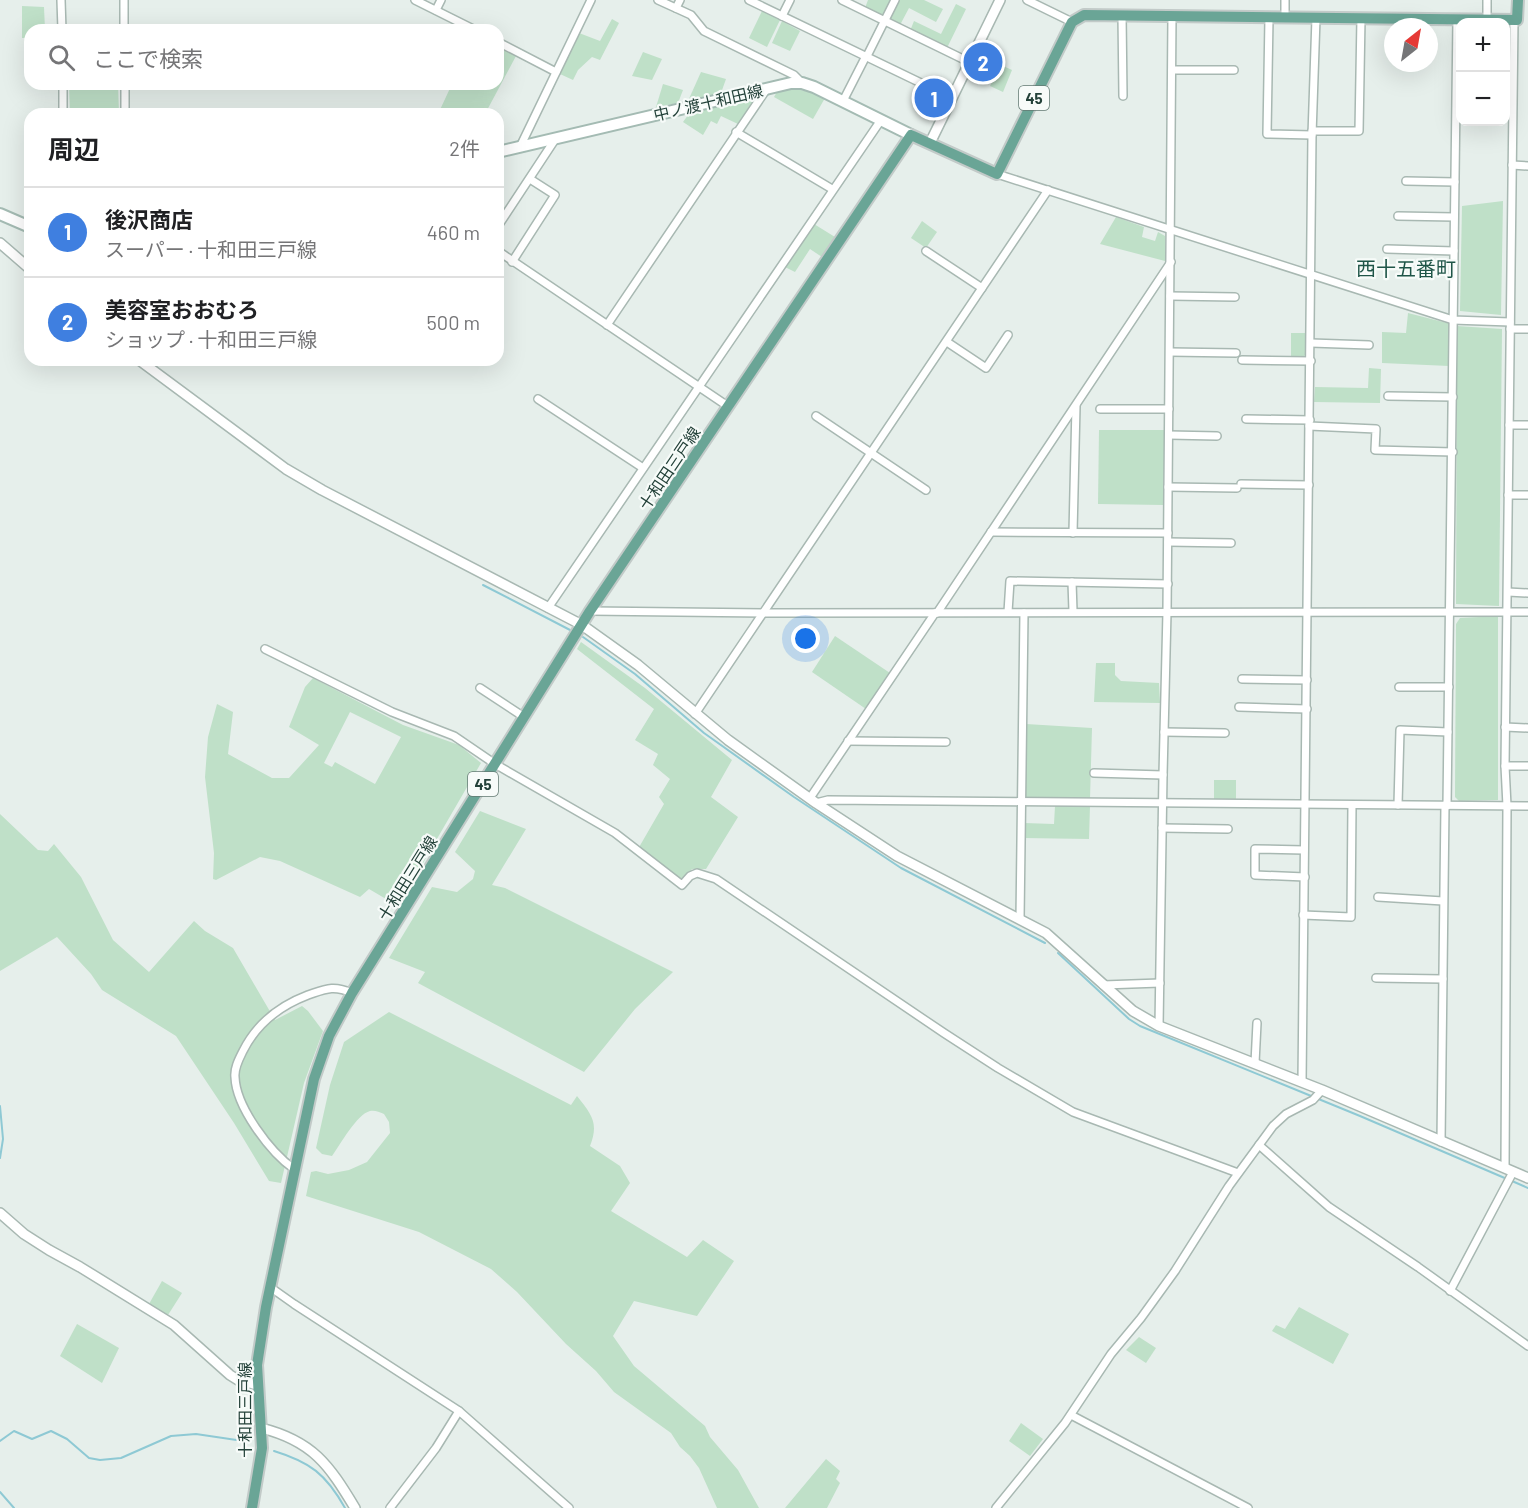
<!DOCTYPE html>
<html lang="ja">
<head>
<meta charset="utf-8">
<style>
  body { margin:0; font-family:Barlow,"Noto Sans JP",sans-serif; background:#f2f2f2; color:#202124 }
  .controls { position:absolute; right:18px; top:18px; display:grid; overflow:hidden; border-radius:12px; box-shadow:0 6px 24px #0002 }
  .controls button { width:54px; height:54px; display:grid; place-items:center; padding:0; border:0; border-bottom:2px solid #e0e0e0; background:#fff; color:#202124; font:30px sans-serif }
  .compass { position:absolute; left:1384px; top:18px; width:54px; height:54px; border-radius:50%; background:#fff; box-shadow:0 6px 24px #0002; rotate:31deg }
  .you { position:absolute; left:806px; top:639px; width:21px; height:21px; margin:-15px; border:4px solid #fff; border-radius:50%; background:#1a73e8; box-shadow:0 0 0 9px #1a73e833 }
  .badge { display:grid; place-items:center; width:39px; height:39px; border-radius:50%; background:#7f4e3f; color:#fff; font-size:20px; font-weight:700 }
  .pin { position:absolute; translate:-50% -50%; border:3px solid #fff; box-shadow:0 2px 6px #0006 }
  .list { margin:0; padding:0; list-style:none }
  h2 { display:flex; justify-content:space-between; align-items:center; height:78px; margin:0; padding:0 24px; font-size:26px }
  h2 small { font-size:20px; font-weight:400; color:#757577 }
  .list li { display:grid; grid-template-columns:39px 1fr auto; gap:18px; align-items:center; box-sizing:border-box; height:90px; padding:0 24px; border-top:2px solid #e0e0e0 }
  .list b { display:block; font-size:22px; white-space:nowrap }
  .list p { margin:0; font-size:20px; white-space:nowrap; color:#757577 }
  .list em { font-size:20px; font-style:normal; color:#757577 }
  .icon { flex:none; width:33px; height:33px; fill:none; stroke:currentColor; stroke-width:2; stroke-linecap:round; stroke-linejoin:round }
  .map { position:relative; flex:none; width:1528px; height:1508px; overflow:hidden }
  .search { position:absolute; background:#fff; box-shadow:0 6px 24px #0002; left:24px; top:24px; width:480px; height:66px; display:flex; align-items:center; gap:15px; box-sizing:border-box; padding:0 21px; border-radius:18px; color:#757577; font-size:22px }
  .panel { position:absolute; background:#fff; box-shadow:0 6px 24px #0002; left:24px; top:108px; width:480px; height:258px; border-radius:18px }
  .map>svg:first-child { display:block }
  .green { fill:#bfe0c8; fill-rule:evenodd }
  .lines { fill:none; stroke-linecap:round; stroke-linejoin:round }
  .stream { stroke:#8ec9d4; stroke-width:2 }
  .minor-casing { stroke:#a8b8b2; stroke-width:10 }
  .tertiary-casing { stroke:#a8b8b2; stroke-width:12 }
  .secondary-casing { stroke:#a4bbb3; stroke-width:14 }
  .primary-casing { stroke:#c2cac8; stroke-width:14 }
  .minor { stroke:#fff; stroke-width:7 }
  .tertiary { stroke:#fff; stroke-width:9 }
  .secondary { stroke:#fff; stroke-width:10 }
  .primary { stroke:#6aa596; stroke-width:10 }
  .labels { text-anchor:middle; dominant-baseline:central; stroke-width:4.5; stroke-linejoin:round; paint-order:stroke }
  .shield { fill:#f7fbf9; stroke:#637a73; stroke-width:1.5 }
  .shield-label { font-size:15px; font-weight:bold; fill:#24423a }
  .street-label { font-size:16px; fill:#24423a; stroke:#f7fbf9 }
  .quarter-label { font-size:20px; fill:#1f5548; stroke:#f7fbf9 }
</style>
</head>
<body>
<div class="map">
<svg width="1528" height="1508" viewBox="0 0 1528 1508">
  <rect width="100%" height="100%" fill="#e6efeb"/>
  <!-- green -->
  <g class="green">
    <polygon points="868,0 892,0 884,17 865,8"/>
    <polygon points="899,0 924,0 943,9 936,22 909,8 900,25 889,19"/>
    <polygon points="956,4 966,9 947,48 910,31 914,21 941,34"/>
    <polygon points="22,6 44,7 45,30 30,30 30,38 22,38"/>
    <polygon points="762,11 780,20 767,47 749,38"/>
    <polygon points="612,19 619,23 600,60 592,57 578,70 573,80 560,74 579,33 600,41"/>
    <polygon points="782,21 800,31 790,51 772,43"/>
    <polygon points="498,47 516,56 485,114 438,114 452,84 498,84"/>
    <polygon points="643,52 662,59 652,80 632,76"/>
    <polygon points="1001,65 1012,70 1003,92 990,86"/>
    <polygon points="701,72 726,79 721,93 688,101"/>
    <polygon points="69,84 118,84 119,114 70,114"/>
    <polygon points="663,84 683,90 678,103 656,107"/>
    <polygon points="793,88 813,93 825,98 813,119 774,97 778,90"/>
    <polygon points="757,95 738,124 721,116 717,124 711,121 703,135 683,122 691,111"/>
    <polygon points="1503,201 1501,315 1460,311 1462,206"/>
    <polygon points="1116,217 1144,227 1142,237 1155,241 1158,232 1165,236 1165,261 1100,244"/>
    <polygon points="922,221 937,232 926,248 911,238"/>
    <polygon points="814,224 835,237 822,257 810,249 795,272 785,267"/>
    <polygon points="1408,313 1451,324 1449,366 1382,363 1382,332 1406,333"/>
    <polygon points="1457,326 1502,329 1499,606 1456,604"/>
    <polygon points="1291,333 1307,333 1307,354 1304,356 1291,356"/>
    <polygon points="1369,368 1381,369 1380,403 1314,402 1315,387 1368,388"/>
    <polygon points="1099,430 1165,430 1163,505 1098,504"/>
    <polygon points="1498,616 1498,800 1459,801 1455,797 1456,624 1460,618"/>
    <polygon points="835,636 890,673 866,709 812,672"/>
    <polygon points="581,642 645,688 732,760 711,797 738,817 706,869 692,869 683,881 638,849 664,804 659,797 670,779 653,765 658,754 635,740 654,709 577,649"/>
    <polygon points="1096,663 1115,663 1115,675 1121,681 1159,683 1160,703 1094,702"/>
    <path d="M313,678L403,725L459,745L481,763L398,906L369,889L360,897L280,861L260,857L216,880L213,879L214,853L205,777L208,737L217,704L233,712L228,754L272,778H289L319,745L289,727L305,687ZM350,712L401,737L375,784L335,762L332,767L324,763Z"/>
    <polygon points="1026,724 1092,728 1090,799 1025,798"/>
    <rect x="1214" y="780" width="22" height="20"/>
    <polygon points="1055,806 1090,806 1089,839 1023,838 1024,823 1054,824"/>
    <polygon points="480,811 526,829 492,885 505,888 673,972 635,1009 584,1072 418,983 425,972 389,958 432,887 457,892 473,879 475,871 455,852"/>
    <polygon points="0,814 38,850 48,851 54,844 81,877 113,940 149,972 194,921 205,931 233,948 275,1020 302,1006 308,1011 323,1031 304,1083 281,1183 269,1181 234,1123 176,1036 102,990 91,974 57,937 0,971"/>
    <path d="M389,1012L571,1105L577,1096C592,1115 599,1123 590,1146L620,1166L630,1183L611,1211L687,1257L703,1240L734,1261L697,1316L634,1301L613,1336L634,1366L705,1426L710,1437L738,1470L759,1508H717L699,1468L690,1456L680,1447L671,1433L614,1392L596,1371L566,1344L517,1292L491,1269L419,1232L306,1196L311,1172L316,1171L328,1174L349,1170L367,1162L390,1133L389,1122L384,1114C379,1112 375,1110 370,1111C357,1114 340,1145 332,1156L322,1154L316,1148L330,1085L344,1042Z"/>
    <polygon points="162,1281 182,1293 168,1315 149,1304"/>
    <polygon points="1299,1307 1349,1334 1333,1364 1272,1331 1276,1325 1285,1329"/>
    <polygon points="77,1324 119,1348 102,1383 60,1356"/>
    <polygon points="1139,1337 1156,1348 1146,1363 1126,1350"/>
    <polygon points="1021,1423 1043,1439 1030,1456 1009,1441"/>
    <polygon points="826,1459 840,1471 836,1479 840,1483 827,1508 785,1508"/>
  </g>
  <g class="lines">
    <!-- stream -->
    <g class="stream">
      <polyline points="483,585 572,631"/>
      <polyline points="583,637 635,674 704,733 794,797 901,868 1045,943"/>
      <polyline points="1058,953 1129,1019 1140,1026 1360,1116 1507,1179"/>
      <polyline points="0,1106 3,1139 0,1158"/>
      <polyline points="1512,1181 1528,1188"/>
      <polyline points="0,1441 14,1431 32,1439 51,1431 67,1439 89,1458 100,1460 121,1458 171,1436 196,1434 250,1442"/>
      <path d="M274,1451C310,1462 326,1474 345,1508"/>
      <polyline points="0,1492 14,1508"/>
    </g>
    <!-- minor casing -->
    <g class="minor-casing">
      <g id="minor">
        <polyline points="61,0 62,30"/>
        <polyline points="124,0 124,30"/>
        <polyline points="415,0 475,30"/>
        <polyline points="658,0 691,15 704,31 794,75 802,83"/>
        <polyline points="749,0 952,98"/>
        <polyline points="842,0 969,62"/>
        <polyline points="1027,0 1072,22"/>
        <polyline points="1285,0 1285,18"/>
        <polyline points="1487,0 1487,19"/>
        <polyline points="676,8 680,0"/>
        <polyline points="436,10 441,0"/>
        <polyline points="1122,15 1123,96"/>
        <polyline points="782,16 790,0"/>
        <polyline points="1269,18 1267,134 1312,135"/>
        <polyline points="498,42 556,72"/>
        <polyline points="867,56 895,0"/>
        <polyline points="1172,70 1234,70"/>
        <polyline points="63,84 63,114"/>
        <polyline points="125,84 125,114"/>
        <polyline points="843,101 866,56"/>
        <polyline points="1312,131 1359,131 1361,18"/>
        <polyline points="736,132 832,189"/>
        <polyline points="520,147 591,0"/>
        <polyline points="1512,165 1528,166"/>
        <polyline points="997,174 1453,320 1510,322"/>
        <polyline points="1406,181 1455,182"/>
        <polyline points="1398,216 1454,217"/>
        <polyline points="498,226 556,138"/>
        <polyline points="1387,249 1454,251"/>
        <polyline points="498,251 729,407"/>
        <polyline points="926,251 982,288"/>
        <polyline points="512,262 555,195 530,179"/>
        <polyline points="1170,296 1235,297"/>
        <polyline points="607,325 766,90"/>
        <polyline points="1510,329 1528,329"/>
        <polyline points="947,342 986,368 1008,335"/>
        <polyline points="1311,343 1369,345"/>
        <polyline points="1170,352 1236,353"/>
        <polyline points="1242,360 1311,361"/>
        <polyline points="1388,396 1453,397"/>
        <polyline points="538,399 643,468"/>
        <polyline points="1100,409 1169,409"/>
        <polyline points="816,416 926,490"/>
        <polyline points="1246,419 1310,420"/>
        <polyline points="1509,425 1528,425"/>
        <polyline points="1309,426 1376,429 1375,450 1453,452"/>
        <polyline points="1169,435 1217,436"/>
        <polyline points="1241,484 1309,485"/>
        <polyline points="1168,487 1237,488"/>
        <polyline points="1508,495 1528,495"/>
        <polyline points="991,532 1168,533"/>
        <polyline points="1073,533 1076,406"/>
        <polyline points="1168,542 1231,543"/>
        <polyline points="1072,582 1073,611"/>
        <polyline points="1508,592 1528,593"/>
        <polyline points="548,608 881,120"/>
        <polyline points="590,611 764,613 1528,612"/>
        <polyline points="1008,612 1010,581 1168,584"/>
        <polyline points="937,613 1171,262"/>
        <polyline points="265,649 392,712 454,736 495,764 615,833 682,885 690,876 697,873 716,879 944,1033 998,1068 1073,1112 1238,1173"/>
        <polyline points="1242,679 1307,680"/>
        <polyline points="1399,687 1449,687"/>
        <polyline points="480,688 524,717"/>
        <polyline points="1239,707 1307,709"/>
        <polyline points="695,714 1048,190"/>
        <polyline points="1505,727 1528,728"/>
        <polyline points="1164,732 1225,733"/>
        <polyline points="848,741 946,742"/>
        <polyline points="1505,766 1528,766"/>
        <polyline points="1094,773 1163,775"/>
        <polyline points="810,798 935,613"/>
        <polyline points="816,803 828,800 1528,806"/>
        <polyline points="1398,805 1400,730 1448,732"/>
        <polyline points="1447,806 1457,19"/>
        <polyline points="1162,828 1228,829"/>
        <polyline points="1304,850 1255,849 1255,875 1305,877"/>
        <polyline points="1378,897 1443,901"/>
        <polyline points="1303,915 1351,917 1352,805"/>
        <polyline points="1020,919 1024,613"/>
        <polyline points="1376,978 1443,979"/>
        <polyline points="1103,985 1160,983"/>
        <polyline points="1159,1026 1163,775 1167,612 1172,16"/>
        <polyline points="1255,1063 1257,1023"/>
        <polyline points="1302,1082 1312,135 1316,18"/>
        <polyline points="1441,1142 1445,805"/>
        <polyline points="1259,1145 1329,1207 1418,1267 1528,1346"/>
        <polyline points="1505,1168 1507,806 1505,766 1514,20"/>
        <path d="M294,1169C270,1152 236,1107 235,1077C234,1068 239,1059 243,1051C257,1023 279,1006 308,995C326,989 333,985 352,993"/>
        <polyline points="270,1287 294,1304 459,1411 569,1508"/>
        <polyline points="1450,1291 1513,1172"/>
        <polyline points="1071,1415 1248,1508"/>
        <polyline points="390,1508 436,1448 459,1411"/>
        <polyline points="996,1508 1065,1423 1111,1354 1141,1318 1175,1271 1229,1186 1273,1126 1286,1114 1313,1100 1322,1090"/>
      </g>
    </g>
    <!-- tertiary casing -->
    <g class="tertiary-casing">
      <g id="tertiary">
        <polyline points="930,143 1000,0"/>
        <polyline points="0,243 30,269"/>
        <polyline points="139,360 286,469 322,490 582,625 638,665 728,740 816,803 897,856 1046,933 1133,1011 1159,1026 1322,1090 1528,1178"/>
        <polyline points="0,1213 24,1234 49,1250 80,1267 174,1325 230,1375 238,1380 257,1385"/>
        <path d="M261,1428C313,1441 329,1465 355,1508"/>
      </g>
    </g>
    <!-- secondary casing -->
    <g class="secondary-casing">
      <g id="secondary">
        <polyline points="498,152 791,83 802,83 814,87 911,135"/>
        <polyline points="0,214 30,227"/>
      </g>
    </g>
    <!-- primary casing -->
    <g class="primary-casing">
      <polyline id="primary" points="252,1508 262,1448 257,1365 266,1307 314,1079 329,1036 352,993 590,611 911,135 997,174 1072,22 1084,15 1517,20 1518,0"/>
    </g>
    <!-- minor -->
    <use href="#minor" class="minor"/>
    <!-- tertiary -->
    <use href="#tertiary" class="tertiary"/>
    <!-- secondary -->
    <use href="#secondary" class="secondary"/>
    <!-- primary -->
    <use href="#primary" class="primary"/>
  </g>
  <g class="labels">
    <!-- shield labels -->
    <g class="shield">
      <rect x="1019" y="86" width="30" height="24" rx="4.5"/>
      <rect x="468" y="772" width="30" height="24" rx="4.5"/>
    </g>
    <g class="shield-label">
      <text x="1034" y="98">45</text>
      <text x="483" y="784">45</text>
    </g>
    <!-- street labels -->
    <g class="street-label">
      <text transform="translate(708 102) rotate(-13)">中ノ渡十和田線</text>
      <text transform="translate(669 468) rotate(-56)">十和田三戸線</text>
      <text transform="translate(407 878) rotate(-58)">十和田三戸線</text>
      <text transform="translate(244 1410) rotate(-90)">十和田三戸線</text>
    </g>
    <!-- quarter labels -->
    <g class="quarter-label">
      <text x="1406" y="268">西十五番町</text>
    </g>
  </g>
</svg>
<div class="controls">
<button>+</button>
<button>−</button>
</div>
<svg class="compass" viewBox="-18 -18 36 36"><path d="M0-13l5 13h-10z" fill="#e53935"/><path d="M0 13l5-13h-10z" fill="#757577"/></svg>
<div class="you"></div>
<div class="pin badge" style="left:934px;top:98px;background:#3f7fe0">1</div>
<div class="pin badge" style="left:983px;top:62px;background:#3f7fe0">2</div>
<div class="search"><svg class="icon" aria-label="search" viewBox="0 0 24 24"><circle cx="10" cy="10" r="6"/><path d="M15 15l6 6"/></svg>ここで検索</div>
<section class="panel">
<h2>周辺<small>2件</small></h2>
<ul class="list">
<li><span class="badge" style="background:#3f7fe0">1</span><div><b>後沢商店</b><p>スーパー · 十和田三戸線</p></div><em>460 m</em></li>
<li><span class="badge" style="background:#3f7fe0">2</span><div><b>美容室おおむろ</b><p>ショップ · 十和田三戸線</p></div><em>500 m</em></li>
</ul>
</section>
</div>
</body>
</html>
